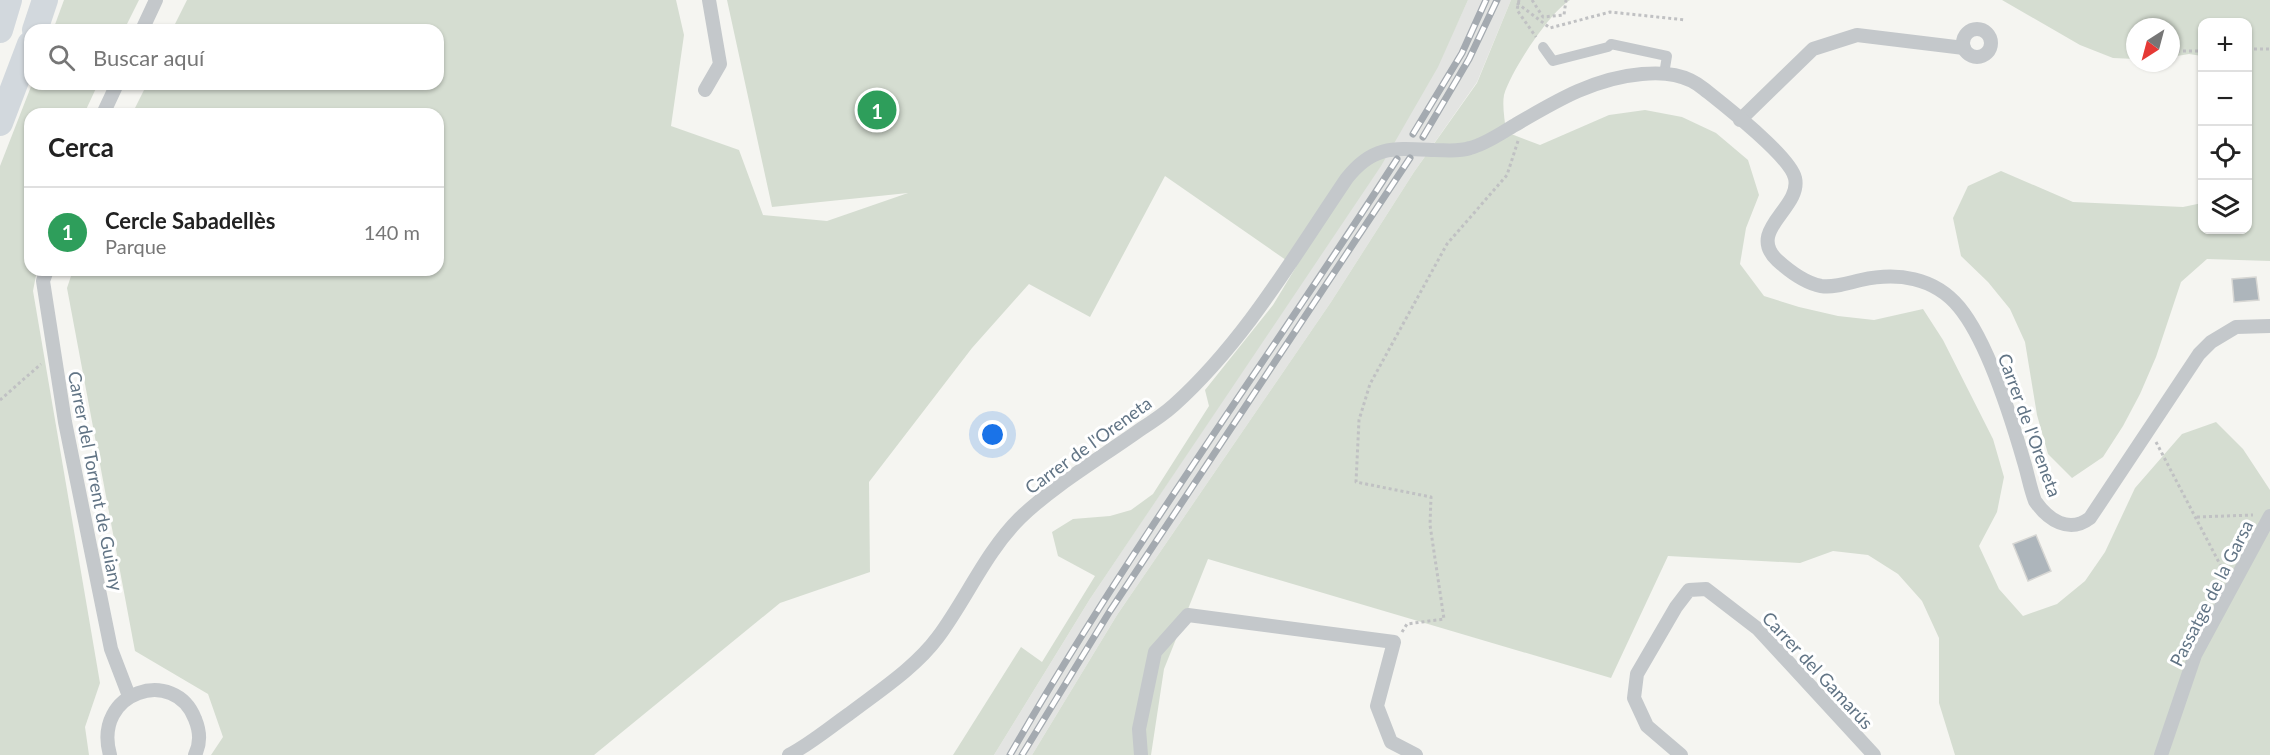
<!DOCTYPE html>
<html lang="es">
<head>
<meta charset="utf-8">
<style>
  body { margin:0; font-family:Lato,sans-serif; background:#f6f6f6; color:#222 }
  .controls { position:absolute; right:18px; top:18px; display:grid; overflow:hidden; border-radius:12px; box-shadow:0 2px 4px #0004 }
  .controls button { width:54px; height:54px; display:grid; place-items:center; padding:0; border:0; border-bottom:2px solid #e0e0e0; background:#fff; color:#222; font:30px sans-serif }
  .compass { position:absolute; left:2126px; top:18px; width:54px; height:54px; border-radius:50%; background:#fff; box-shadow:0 2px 4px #0004; rotate:216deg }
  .you { position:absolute; left:993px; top:435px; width:21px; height:21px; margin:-15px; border:4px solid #fff; border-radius:50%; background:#1a73e8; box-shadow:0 0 0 9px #1a73e833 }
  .badge { display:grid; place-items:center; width:39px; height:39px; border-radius:50%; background:#f34913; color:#fff; font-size:20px; font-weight:700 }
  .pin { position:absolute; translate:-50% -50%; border:3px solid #fff; box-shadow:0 2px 6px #0006 }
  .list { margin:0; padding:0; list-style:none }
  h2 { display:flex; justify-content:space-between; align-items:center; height:78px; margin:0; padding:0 24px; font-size:26px }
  h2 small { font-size:20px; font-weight:400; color:#767676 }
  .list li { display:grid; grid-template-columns:39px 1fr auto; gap:18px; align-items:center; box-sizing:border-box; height:90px; padding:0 24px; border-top:2px solid #e0e0e0 }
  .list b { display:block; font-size:22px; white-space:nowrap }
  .list p { margin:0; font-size:20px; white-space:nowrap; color:#767676 }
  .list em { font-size:20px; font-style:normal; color:#767676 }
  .icon { flex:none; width:33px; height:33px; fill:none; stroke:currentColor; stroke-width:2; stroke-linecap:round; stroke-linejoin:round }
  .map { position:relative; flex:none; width:2270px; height:755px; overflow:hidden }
  .search { position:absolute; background:#fff; box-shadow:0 2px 4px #0004; left:24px; top:24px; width:420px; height:66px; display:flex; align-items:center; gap:15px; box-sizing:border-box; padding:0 21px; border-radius:18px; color:#767676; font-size:22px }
  .panel { position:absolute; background:#fff; box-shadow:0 2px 4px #0004; left:24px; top:108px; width:420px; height:168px; border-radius:18px }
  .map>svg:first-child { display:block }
  .built { fill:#e3e4e2 }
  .green { fill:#d5ddd1 }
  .building { fill:#adb5bb; stroke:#d6d6d3; stroke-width:1.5 }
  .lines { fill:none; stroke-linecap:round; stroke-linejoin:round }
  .path { stroke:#c0c1c3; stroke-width:3; stroke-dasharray:3 3; stroke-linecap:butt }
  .pedestrian { stroke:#c4c8cb; stroke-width:10 }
  .minor { stroke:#c4c8cb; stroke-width:14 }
  .motorway { stroke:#d2d8dd; stroke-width:26 }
  .rail-casing { stroke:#a4aab0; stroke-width:7 }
  .rail { stroke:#fff; stroke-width:4.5; stroke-dasharray:14; stroke-linecap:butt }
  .labels { text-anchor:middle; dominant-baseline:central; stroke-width:6; stroke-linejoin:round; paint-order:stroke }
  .street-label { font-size:18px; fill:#617485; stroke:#fff }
</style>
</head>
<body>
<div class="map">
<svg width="2270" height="755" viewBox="0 0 2270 755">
  <rect width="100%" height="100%" fill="#f5f5f1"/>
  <!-- built -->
  <polygon class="built" points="1468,0 1511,0 1477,82 1414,172 1331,302 1117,615 1032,755 994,755 1090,599 1302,282 1437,67"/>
  <!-- green -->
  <g class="green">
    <polygon points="64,0 139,0 124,30 53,30"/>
    <polygon points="187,0 676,0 684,35 671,126 739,150 763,215 827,221 908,193 772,207 727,0 1468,0 1438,67 1381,166 1090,599 994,755 953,755 1021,647 1042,662 1095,576 1058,556 1052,532 1073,519 1110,516 1131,510 1153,494 1209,406 1205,390 1273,305 1296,267 1165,176 1090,317 1029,284 972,348 869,482 870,572 780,603 594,755 211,755 223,737 208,694 135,651 67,288 73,270 438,270 438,114 132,114 147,84 438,84 438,30 172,30"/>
    <path d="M1511,0H1570C1549,13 1511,71 1504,95C1502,106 1505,121 1506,132L1540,145L1609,115L1645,110L1682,117L1716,133L1748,160L1759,195L1746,228L1740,264L1764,296L1799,307L1838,316L1874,320L1923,309L1943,340L1993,439L2004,477L1997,512L1979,546L1999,589L2023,616L2057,604L2085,581L2105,552L2135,488L2182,434L2216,422L2243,449L2270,490V755H1955L1939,703V638L1922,601L1898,574L1868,555L1833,551L1800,563L1668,556L1611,678L1208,559L1164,669L1151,755H1032L1117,615L1331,302L1414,172L1477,83Z"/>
    <polygon points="2002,0 2270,0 2270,261 2207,259 2181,282 2156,357 2140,394 2123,426 2103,457 2072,478 2048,454 2037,415 2025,342 2010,309 1988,282 1961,256 1953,218 1968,186 2001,171 2073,202 2183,207 2202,203 2202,230 2248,230 2249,129 2248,22 2202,22 2202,56 2189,54 2171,57 2171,27 2135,27 2135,59 2113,58 2080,45"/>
    <polygon points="32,84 98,84 84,114 30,114 30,270 37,270 33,291 100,683 85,727 89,755 0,755 0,166"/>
  </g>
  <!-- building -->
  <g class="building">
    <polygon points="2256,277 2259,300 2234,302 2232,279"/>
    <polygon points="2036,535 2051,571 2028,581 2013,544"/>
  </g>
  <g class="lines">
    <!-- path -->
    <g class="path">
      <polyline points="1519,0 1517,10 1536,37"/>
      <polyline points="1532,0 1543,17 1564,15 1566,0"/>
      <polyline points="1517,3 1550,28 1610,12 1686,20"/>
      <polyline points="2248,49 2270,49"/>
      <polyline points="2177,51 2202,51"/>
      <polyline points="0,400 41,364"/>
      <polyline points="2156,442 2224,572"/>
      <polyline points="2197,517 2253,515"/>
      <polyline points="1402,632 1407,624 1444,619 1430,525 1431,497 1356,482 1359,420 1370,384 1447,244 1507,175 1518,141"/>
    </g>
    <!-- pedestrian -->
    <polyline class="pedestrian" points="1543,47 1553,61 1608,47 1611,44 1667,56 1664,74"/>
    <!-- minor -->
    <g class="minor">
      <circle cx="1977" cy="43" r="14"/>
      <polyline points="142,30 156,0"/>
      <polyline points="705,90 720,64 709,0"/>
      <polyline points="103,114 117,84"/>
      <polyline points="1740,120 1813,49 1857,35 1964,48"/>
      <polyline points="47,270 43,281 65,422 111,649 129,696"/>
      <path d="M110,755C92,691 175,666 195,719C200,731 201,743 195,755"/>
      <path d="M789,755C810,744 829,728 849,714C879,691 915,668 938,637C967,598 985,553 1020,518C1054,485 1102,457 1141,429C1152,422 1164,414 1174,405C1245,341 1294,256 1347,178C1373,145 1394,148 1434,150C1446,150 1458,152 1470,148C1486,144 1501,133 1515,125C1556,101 1594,78 1642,74C1665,72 1686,74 1704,89C1724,105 1790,156 1795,178C1802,208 1746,230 1777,260C1788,270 1805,283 1821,286C1834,288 1848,283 1861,280C1897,272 1934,277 1959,307C1988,342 2011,417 2024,462C2028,475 2030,488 2035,501C2048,520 2069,534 2090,518L2199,354L2211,342L2236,327L2270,326"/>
      <polyline points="1141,755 1139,729 1155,652 1188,615 1394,642 1377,706 1391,742 1416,755"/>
      <polyline points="1681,755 1647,726 1634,698 1637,674 1676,607 1689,590 1706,589 1758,629 1874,755"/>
      <polyline points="2161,755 2195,655 2270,516"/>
    </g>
    <!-- motorway -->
    <g class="motorway">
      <polyline points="0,30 9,0"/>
      <polyline points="35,30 45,0"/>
      <polyline points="0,123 30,44"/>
    </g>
    <!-- rail casing -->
    <g class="rail-casing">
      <g id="rail">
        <polyline points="1413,134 1462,53 1486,0"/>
        <polyline points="1423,137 1469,59 1497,0"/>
        <path d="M1010,755C1128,550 1269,358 1397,159"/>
        <polyline points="1022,755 1110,611 1410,158"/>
      </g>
    </g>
    <!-- rail -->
    <use href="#rail" class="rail"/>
  </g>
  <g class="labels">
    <!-- street labels -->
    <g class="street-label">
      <text transform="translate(2030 425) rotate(70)">Carrer de l'Oreneta</text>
      <text transform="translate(1088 445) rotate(-36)">Carrer de l'Oreneta</text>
      <text transform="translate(96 481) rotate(79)">Carrer del Torrent de Guiany</text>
      <text transform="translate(2211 593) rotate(-63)">Passatge de la Garsa</text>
      <text transform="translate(1818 670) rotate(47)">Carrer del Gamarús</text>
    </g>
  </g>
</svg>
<div class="controls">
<button>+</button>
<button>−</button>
<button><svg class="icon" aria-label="locate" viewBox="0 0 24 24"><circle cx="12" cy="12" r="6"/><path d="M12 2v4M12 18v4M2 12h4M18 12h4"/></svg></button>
<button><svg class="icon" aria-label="layers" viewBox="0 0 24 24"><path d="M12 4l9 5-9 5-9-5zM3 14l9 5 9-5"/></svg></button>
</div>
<svg class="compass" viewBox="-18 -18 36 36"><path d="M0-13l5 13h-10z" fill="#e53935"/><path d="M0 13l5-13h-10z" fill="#767676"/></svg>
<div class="you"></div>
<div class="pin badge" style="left:877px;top:110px;background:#2e9e5b">1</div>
<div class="search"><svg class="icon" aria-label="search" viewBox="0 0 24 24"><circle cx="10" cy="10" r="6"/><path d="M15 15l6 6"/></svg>Buscar aquí</div>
<section class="panel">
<h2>Cerca<small></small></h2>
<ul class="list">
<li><span class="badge" style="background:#2e9e5b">1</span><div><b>Cercle Sabadellès</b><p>Parque</p></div><em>140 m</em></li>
</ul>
</section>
</div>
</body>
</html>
